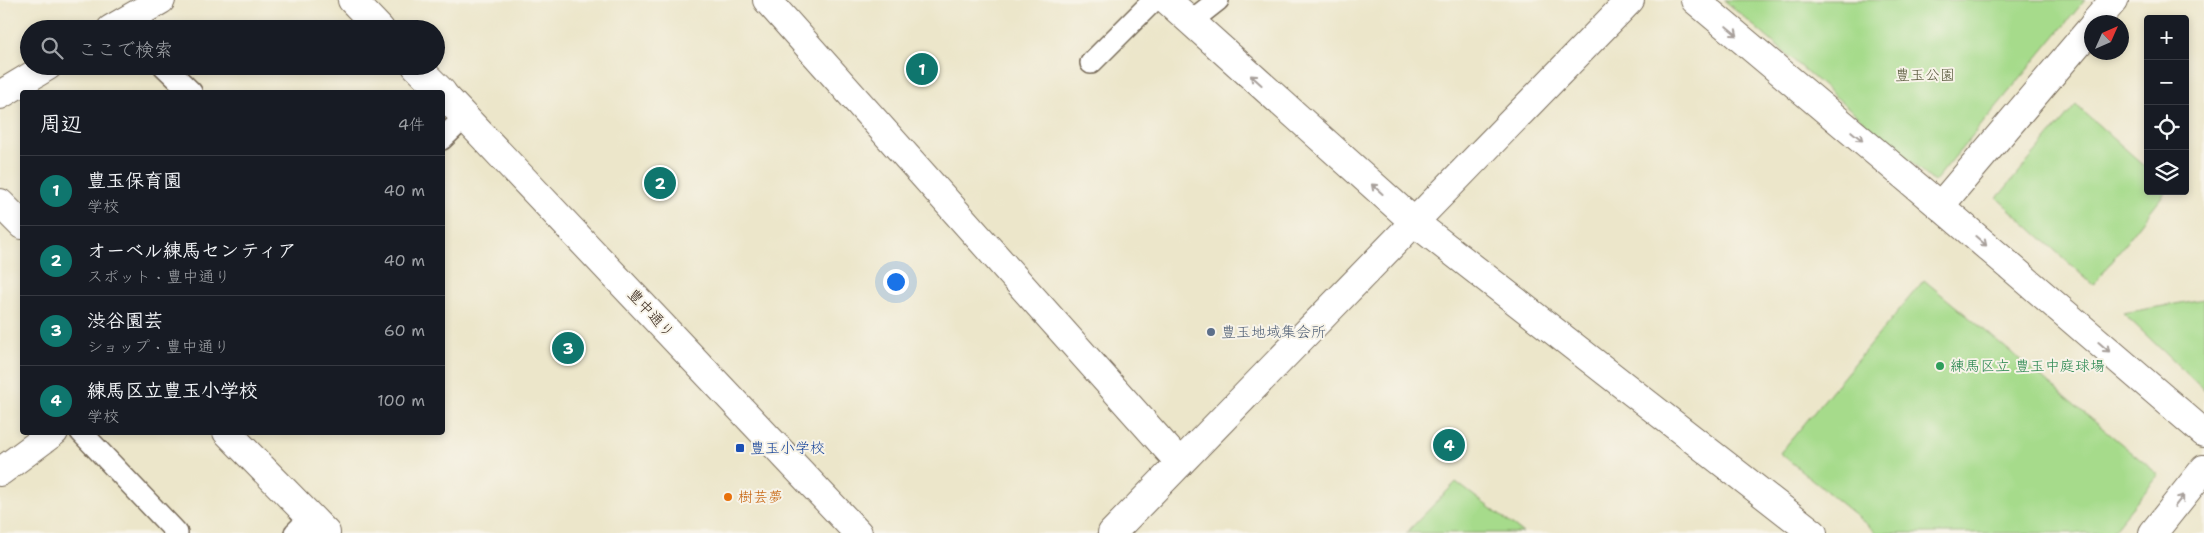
<!DOCTYPE html>
<html lang="ja">
<head>
<meta charset="utf-8">
<style>
  body { margin:0; font-family:"Shantell Sans","Klee One",sans-serif; background:#20242c; color:#f1f3f6 }
  .controls { position:absolute; right:15px; top:15px; display:grid; overflow:hidden; border-radius:5px; box-shadow:0 2px 8px #0003 }
  .controls button { width:45px; height:45px; display:grid; place-items:center; padding:0; border:0; border-bottom:1px solid #363941; background:#171b24; color:#f1f3f6; font:25px sans-serif }
  .compass { position:absolute; left:2084px; top:15px; width:45px; height:45px; border-radius:50%; background:#171b24; box-shadow:0 2px 8px #0003; rotate:45deg }
  .you { position:absolute; left:895px; top:281px; width:18px; height:18px; margin:-12px; border:4px solid #fff; border-radius:50%; background:#1a73e8; box-shadow:0 0 0 8px #1a73e833 }
  .badge { display:grid; place-items:center; width:32px; height:32px; border-radius:50%; background:#0f766e; color:#fff; font-size:16px; font-weight:700 }
  .pin { position:absolute; translate:-50% -50%; border:2px solid #fff; box-shadow:0 1px 5px #0006 }
  .list { margin:0; padding:0; list-style:none }
  h2 { display:flex; justify-content:space-between; align-items:center; height:65px; margin:0; padding:0 20px; font-size:21px }
  h2 small { font-size:16px; font-weight:400; color:#9ea1a6 }
  .list li { display:grid; grid-template-columns:32px 1fr auto; gap:15px; align-items:center; box-sizing:border-box; height:70px; padding:0 20px; border-top:1px solid #363941 }
  .list b { display:block; font-size:19px; white-space:nowrap }
  .list p { margin:0; font-size:16px; white-space:nowrap; color:#9ea1a6 }
  .list em { font-size:16px; font-style:normal; color:#9ea1a6 }
  .icon { flex:none; width:28px; height:28px; fill:none; stroke:currentColor; stroke-width:2; stroke-linecap:round; stroke-linejoin:round }
  .map { position:relative; flex:none; width:2204px; height:533px; overflow:hidden }
  .search { position:absolute; background:#171b24; box-shadow:0 2px 8px #0003; left:20px; top:20px; width:425px; height:55px; display:flex; align-items:center; gap:12px; box-sizing:border-box; padding:0 18px; border-radius:28px; color:#9ea1a6; font-size:19px }
  .panel { position:absolute; background:#171b24; box-shadow:0 2px 8px #0003; left:20px; top:90px; width:425px; height:345px; border-radius:5px }
  .map>svg:first-child { display:block }
  .green { fill:#a6db8b; stroke:#708254 }
  .lines { fill:none; stroke-linecap:round; stroke-linejoin:round }
  .service-casing { stroke:#796c5a; stroke-width:24 }
  .minor-casing { stroke:#796c5a; stroke-width:30 }
  .tertiary-casing { stroke:#796c5a; stroke-width:30 }
  .service { stroke:#fff; stroke-width:21 }
  .minor { stroke:#fff; stroke-width:28 }
  .tertiary { stroke:#fff; stroke-width:28 }
  .oneway { stroke:#a79f9a }
  .service-dot { fill:#5c6f8a; stroke:#f7f3e8; stroke-width:2 }
  .leisure-dot { fill:#2e9e5b; stroke:#f7f3e8; stroke-width:2 }
  .transit-dot { fill:#1a4fb4; stroke:#f7f3e8; stroke-width:2 }
  .food-dot { fill:#e8710a; stroke:#f7f3e8; stroke-width:2 }
  .labels { text-anchor:middle; dominant-baseline:central; stroke-width:4; stroke-linejoin:round; paint-order:stroke }
  .park-label { font-size:15px; fill:#565639; stroke:#f7f3e8 }
  .street-label { font-size:15px; fill:#3b2a1e; stroke:#f7f3e8 }
  .service-label { font-size:15px; fill:#4e5e75; stroke:#f7f3e8; text-anchor:start }
  .leisure-label { font-size:15px; fill:#27864d; stroke:#f7f3e8; text-anchor:start }
  .transit-label { font-size:15px; fill:#164399; stroke:#f7f3e8; text-anchor:start }
  .food-label { font-size:15px; fill:#c56008; stroke:#f7f3e8; text-anchor:start }
</style>
</head>
<body>
<div class="map">
<svg width="2204" height="533" viewBox="0 0 2204 533">
  <rect width="100%" height="100%" fill="#f7f3e8"/>
  <filter id="ink" filterUnits="userSpaceOnUse"><feTurbulence type="fractalNoise" baseFrequency=".02" numOctaves="2"/><feDisplacementMap in="SourceGraphic" scale="10" xChannelSelector="R" yChannelSelector="G"/><feConvolveMatrix kernelMatrix="1 2 1 2 8 2 1 2 1" color-interpolation-filters="sRGB"/></filter>
  <filter id="wash" filterUnits="userSpaceOnUse"><feTurbulence type="fractalNoise" baseFrequency=".0096" numOctaves="4" result="noise"/><feDisplacementMap in="SourceGraphic" scale="20" xChannelSelector="R" yChannelSelector="G"/><feGaussianBlur stdDeviation="1.12" result="paint"/><feColorMatrix in="noise" values="0 0 0 0 0 0 0 0 0 0 0 0 0 0 0 0 0 1.4 0 .05"/><feComposite in="paint" operator="in"/></filter>
  <g filter="url(#wash)">
    <rect width="100%" height="100%" fill="#ece6ca"/>
    <!-- green -->
    <g class="green">
      <polygon points="1724,0 2085,0 1934,182"/>
      <polygon points="2076,105 2148,169 2148,191 2166,191 2093,285 1997,198"/>
      <polygon points="1924,280 2159,475 2111,533 1877,533 1780,453"/>
      <polygon points="2204,299 2204,390 2123,313"/>
      <polygon points="1456,482 1523,533 1406,533"/>
    </g>
  </g>
  <g filter="url(#ink)">
    <g class="lines">
      <!-- service casing -->
      <g class="service-casing">
        <g id="service">
          <polyline points="1190,22 1218,0"/>
          <polyline points="1091,63 1154,0"/>
          <polyline points="164,66 191,92"/>
          <polyline points="442,139 465,117"/>
          <polyline points="81,432 177,533"/>
          <polyline points="295,533 311,517"/>
        </g>
      </g>
      <!-- minor casing -->
      <g class="minor-casing">
        <g id="minor">
          <polyline points="767,0 1180,463"/>
          <polyline points="1167,0 1413,221 1813,533"/>
          <polyline points="1695,0 1940,206 2204,433"/>
          <polyline points="2095,22 2114,0"/>
          <polyline points="111,29 161,0"/>
          <polyline points="0,95 48,66"/>
          <polyline points="0,203 22,225"/>
          <polyline points="1940,206 2092,27"/>
          <polyline points="227,432 326,533"/>
          <polyline points="0,472 54,432"/>
          <polyline points="1112,533 1630,0"/>
          <polyline points="2153,533 2204,469"/>
        </g>
      </g>
      <!-- tertiary casing -->
      <g class="tertiary-casing">
        <g id="tertiary">
          <polyline points="352,0 380,29"/>
          <polyline points="416,66 442,92"/>
          <polyline points="442,93 858,533"/>
        </g>
      </g>
      <!-- service -->
      <use href="#service" class="service"/>
      <!-- minor -->
      <use href="#minor" class="minor"/>
      <!-- tertiary -->
      <use href="#tertiary" class="tertiary"/>
    </g>
    <!-- one-way arrows -->
    <defs><path id="oneway-shaft" d="M-6 0H5M1.5-3L5.5 0L1.5 3" fill="none" stroke-width="1.6" stroke-linecap="round" stroke-linejoin="round" transform="scale(1.25)"/></defs>
    <g class="oneway">
      <use href="#oneway-shaft" transform="translate(1732 31) rotate(40)"/>
      <use href="#oneway-shaft" transform="translate(1256 80) rotate(-138)"/>
      <use href="#oneway-shaft" transform="translate(1857 136) rotate(40)"/>
      <use href="#oneway-shaft" transform="translate(1377 189) rotate(-138)"/>
      <use href="#oneway-shaft" transform="translate(1981 241) rotate(41)"/>
      <use href="#oneway-shaft" transform="translate(2104 347) rotate(41)"/>
      <use href="#oneway-shaft" transform="translate(2179 501) rotate(-52)"/>
    </g>
  </g>
  <!-- markers -->
  <circle class="service-dot" cx="1211" cy="332" r="5"/>
  <circle class="leisure-dot" cx="1940" cy="366" r="5"/>
  <rect class="transit-dot" x="735" y="443" width="10" height="10" rx="2.5"/>
  <circle class="food-dot" cx="728" cy="497" r="5"/>
  <g class="labels">
    <!-- park labels -->
    <g class="park-label">
      <text x="1925" y="75">豊玉公園</text>
    </g>
    <!-- street labels -->
    <g class="street-label">
      <text transform="translate(651 313) rotate(47)">豊中通り</text>
    </g>
    <!-- service labels -->
    <g class="service-label">
      <text x="1221" y="332">豊玉地域集会所</text>
    </g>
    <!-- leisure labels -->
    <g class="leisure-label">
      <text x="1950" y="366">練馬区立 豊玉中庭球場</text>
    </g>
    <!-- transit labels -->
    <g class="transit-label">
      <text x="750" y="448">豊玉小学校</text>
    </g>
    <!-- food labels -->
    <g class="food-label">
      <text x="738" y="497">樹芸夢</text>
    </g>
  </g>
</svg>
<div class="controls">
<button>+</button>
<button>−</button>
<button><svg class="icon" aria-label="locate" viewBox="0 0 24 24"><circle cx="12" cy="12" r="6"/><path d="M12 2v4M12 18v4M2 12h4M18 12h4"/></svg></button>
<button><svg class="icon" aria-label="layers" viewBox="0 0 24 24"><path d="M12 4l9 5-9 5-9-5zM3 14l9 5 9-5"/></svg></button>
</div>
<svg class="compass" viewBox="-18 -18 36 36"><path d="M0-13l5 13h-10z" fill="#e53935"/><path d="M0 13l5-13h-10z" fill="#9ea1a6"/></svg>
<div class="you"></div>
<div class="pin badge" style="left:922px;top:69px">1</div>
<div class="pin badge" style="left:660px;top:183px">2</div>
<div class="pin badge" style="left:568px;top:348px">3</div>
<div class="pin badge" style="left:1449px;top:445px">4</div>
<div class="search"><svg class="icon" aria-label="search" viewBox="0 0 24 24"><circle cx="10" cy="10" r="6"/><path d="M15 15l6 6"/></svg>ここで検索</div>
<section class="panel">
<h2>周辺<small>4件</small></h2>
<ul class="list">
<li><span class="badge">1</span><div><b>豊玉保育園</b><p>学校</p></div><em>40 m</em></li>
<li><span class="badge">2</span><div><b>オーベル練馬センティア</b><p>スポット · 豊中通り</p></div><em>40 m</em></li>
<li><span class="badge">3</span><div><b>渋谷園芸</b><p>ショップ · 豊中通り</p></div><em>60 m</em></li>
<li><span class="badge">4</span><div><b>練馬区立豊玉小学校</b><p>学校</p></div><em>100 m</em></li>
</ul>
</section>
</div>
</body>
</html>
